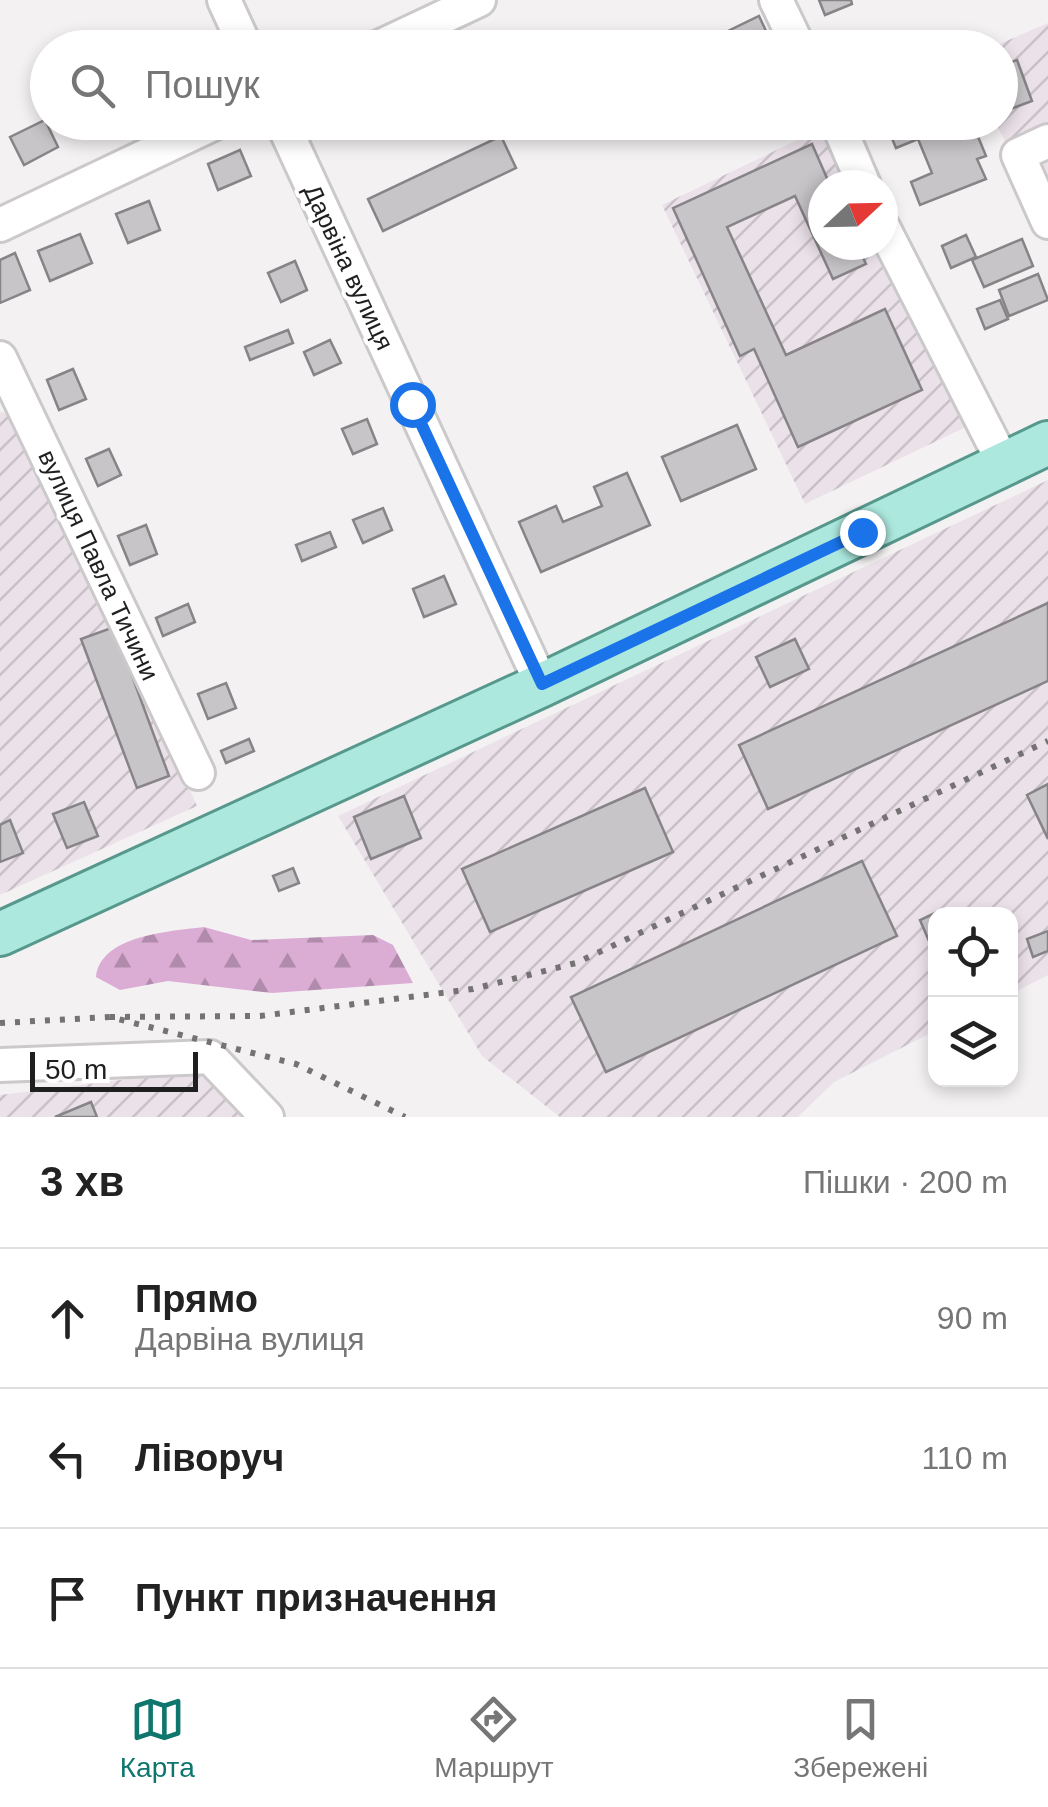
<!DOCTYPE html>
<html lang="uk">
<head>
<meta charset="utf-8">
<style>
  body { margin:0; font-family:Helvetica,sans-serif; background:#f6f6f6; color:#222 }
  .controls { position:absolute; right:30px; bottom:30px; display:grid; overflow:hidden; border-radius:20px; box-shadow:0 5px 15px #0003 }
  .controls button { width:90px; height:90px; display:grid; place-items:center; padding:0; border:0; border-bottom:2px solid #e0e0e0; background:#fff; color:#222; font:50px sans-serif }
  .compass { position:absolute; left:808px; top:170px; width:90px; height:90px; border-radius:50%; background:#fff; box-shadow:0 5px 15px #0003; rotate:68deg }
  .scale { position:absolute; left:30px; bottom:25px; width:168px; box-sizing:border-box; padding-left:10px; border:5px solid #201f20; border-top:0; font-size:28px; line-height:35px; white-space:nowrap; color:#201f20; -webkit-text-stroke:8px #fff; paint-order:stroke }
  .stop { position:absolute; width:30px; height:30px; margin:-22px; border:8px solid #1a73e8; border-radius:50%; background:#fff }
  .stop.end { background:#1a73e8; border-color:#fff; box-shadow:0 2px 10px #0008 }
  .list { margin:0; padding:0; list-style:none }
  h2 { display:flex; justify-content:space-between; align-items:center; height:130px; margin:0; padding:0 40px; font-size:42px }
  h2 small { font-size:32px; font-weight:400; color:#767676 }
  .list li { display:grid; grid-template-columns:65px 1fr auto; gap:30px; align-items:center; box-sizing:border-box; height:140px; padding:0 40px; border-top:2px solid #e0e0e0 }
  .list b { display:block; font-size:38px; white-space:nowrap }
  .list p { margin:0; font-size:32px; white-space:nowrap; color:#767676 }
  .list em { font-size:32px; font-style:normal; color:#767676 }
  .icon { flex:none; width:55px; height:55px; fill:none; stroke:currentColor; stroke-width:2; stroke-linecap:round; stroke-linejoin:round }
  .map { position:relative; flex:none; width:1048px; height:1117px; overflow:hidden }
  .search { position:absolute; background:#fff; box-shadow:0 5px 15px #0003; left:30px; right:30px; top:30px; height:110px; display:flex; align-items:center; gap:25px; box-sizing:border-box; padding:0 35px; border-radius:55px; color:#767676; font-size:38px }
  .sheet { height:550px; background:#fff }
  nav { display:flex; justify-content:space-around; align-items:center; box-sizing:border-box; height:140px; border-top:2px solid #e0e0e0; background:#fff; font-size:28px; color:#767676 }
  nav a { display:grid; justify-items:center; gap:5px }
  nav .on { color:#0f766e }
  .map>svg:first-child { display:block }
  .industrial { fill:url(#industrial-furrows) }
  .forest { fill:url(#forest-firs) }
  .building { fill:#c8c5c8; stroke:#878487; stroke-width:2.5 }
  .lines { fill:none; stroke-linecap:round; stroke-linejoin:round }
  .minor-casing { stroke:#ccc9cb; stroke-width:38 }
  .major-casing { stroke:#57988d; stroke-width:48 }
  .minor { stroke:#fff; stroke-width:32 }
  .major { stroke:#ace8de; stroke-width:42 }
  .rail { stroke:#747273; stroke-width:6; stroke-dasharray:5 10; stroke-linecap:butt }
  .route { stroke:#1a73e8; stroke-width:12 }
  .labels { text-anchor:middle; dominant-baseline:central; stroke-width:8; stroke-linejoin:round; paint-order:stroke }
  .street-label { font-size:25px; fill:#201f20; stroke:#fff }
</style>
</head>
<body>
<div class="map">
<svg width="1048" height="1117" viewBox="0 0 1048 1117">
  <defs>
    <pattern id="industrial-furrows" width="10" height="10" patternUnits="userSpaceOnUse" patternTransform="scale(2.5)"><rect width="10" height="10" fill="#ebe2e9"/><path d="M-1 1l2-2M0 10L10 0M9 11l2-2" fill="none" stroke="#c9c1c8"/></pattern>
    <pattern id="forest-firs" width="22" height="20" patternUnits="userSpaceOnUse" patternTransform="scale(2.5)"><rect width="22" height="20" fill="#dbacd4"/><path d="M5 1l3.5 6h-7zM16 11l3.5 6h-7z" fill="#b18bac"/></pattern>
  </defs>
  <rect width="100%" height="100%" fill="#f4f1f3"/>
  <!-- industrial -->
  <g class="industrial">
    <polygon points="1048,23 1048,217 995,123 1000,122 1000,48 990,48"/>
    <polygon points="822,128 850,185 823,185 823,245 880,245 968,426 805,504 662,205"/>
    <polygon points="0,412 22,414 197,806 0,895"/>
    <polygon points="1048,480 1048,975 1011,994 1010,914 936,914 935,1031 834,1082 798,1117 560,1117 482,1056 338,816"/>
    <polygon points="208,1069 254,1117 0,1117 0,1095"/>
  </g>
  <!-- forest -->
  <path class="forest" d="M204,927L251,940L373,935L393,945L413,983L272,993L168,981L120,990L96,977C100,935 172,931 204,927Z"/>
  <!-- building -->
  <g class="building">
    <polygon points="819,0 851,0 852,4 825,15"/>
    <polygon points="759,16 774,48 693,48"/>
    <polygon points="1017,60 1032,101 1005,111 1000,66"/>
    <polygon points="45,120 58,147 24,165 10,137"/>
    <polygon points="891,122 972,122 986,156 977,159 986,179 920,205 911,182 932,173 918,139 896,148 886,124"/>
    <polygon points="501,136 516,168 383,231 368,199"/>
    <polygon points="812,144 830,185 823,185 823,245 857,245 866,264 833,279 795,196 727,227 786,355 885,309 922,390 798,447 754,349 740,356 673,208"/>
    <polygon points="240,150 251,176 218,190 208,164"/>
    <polygon points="149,201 160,230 128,243 116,214"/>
    <polygon points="80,234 92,263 50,281 38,251"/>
    <polygon points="966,235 976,257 951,268 942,246"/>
    <polygon points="1022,239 1033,266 984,287 972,260"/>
    <polygon points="15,253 30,290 0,303 0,260"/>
    <polygon points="295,261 307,290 281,302 268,273"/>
    <polygon points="1038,274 1048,300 1009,316 999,290"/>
    <polygon points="1000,300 1008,319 985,329 977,309"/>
    <polygon points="288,330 293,343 250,360 245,347"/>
    <polygon points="330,340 341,363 314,375 304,352"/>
    <polygon points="73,369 86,399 59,410 47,380"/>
    <polygon points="367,419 377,444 353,454 342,429"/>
    <polygon points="737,425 756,469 681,501 662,457"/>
    <polygon points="109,449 121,475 98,486 86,459"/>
    <polygon points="627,473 650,525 541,572 519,522 556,506 563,522 602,506 594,487"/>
    <polygon points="383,508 392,530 363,543 353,520"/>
    <polygon points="146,525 157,554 130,565 118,536"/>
    <polygon points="330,532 336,547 302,561 296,545"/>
    <polygon points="444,576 456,604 424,617 413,589"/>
    <polygon points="1048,603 1048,681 768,809 739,745"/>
    <polygon points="188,604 195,622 163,636 156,618"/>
    <polygon points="114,627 169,776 137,788 81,639"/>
    <polygon points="795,639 809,669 770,687 756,657"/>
    <polygon points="226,683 236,708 208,719 198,694"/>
    <polygon points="249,739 254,751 226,763 221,751"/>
    <polygon points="1048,784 1048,839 1027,795"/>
    <polygon points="645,788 673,852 490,932 462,869"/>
    <polygon points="404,796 421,838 371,859 354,817"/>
    <polygon points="84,802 98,836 67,848 53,814"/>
    <polygon points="10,820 23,853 0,862 0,825"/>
    <polygon points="862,861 897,936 606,1072 571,997"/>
    <polygon points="293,868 299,883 279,891 273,876"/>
    <polygon points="935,913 936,947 932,948 920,920"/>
    <polygon points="1048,931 1048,951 1033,957 1027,939"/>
    <polygon points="91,1102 97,1117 55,1117"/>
  </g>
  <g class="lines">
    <!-- minor casing -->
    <g class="minor-casing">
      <g id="minor">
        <polyline points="224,0 246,48"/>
        <polyline points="776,0 799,48"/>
        <polyline points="377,48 479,0"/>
        <polyline points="282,122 542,685"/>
        <polyline points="837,122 864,185"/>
        <polyline points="1048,141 1018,155 1048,222"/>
        <polyline points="0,225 217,122"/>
        <polyline points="883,227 1004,464"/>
        <polyline points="0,358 198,773"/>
        <polyline points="0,1065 210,1057 267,1117"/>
      </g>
    </g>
    <!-- major casing -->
    <g class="major-casing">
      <polyline id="major" points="0,934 542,685 1048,443"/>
    </g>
    <!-- minor -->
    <use href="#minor" class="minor"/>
    <!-- major -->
    <use href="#major" class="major"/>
    <!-- rail -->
    <g class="rail">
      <polyline points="110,1017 260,1016 473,989 576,963 1048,741"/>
      <polyline points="0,1023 110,1017 296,1064 405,1117"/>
    </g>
  </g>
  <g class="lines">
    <!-- route -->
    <polyline class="route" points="412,404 542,684 862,532"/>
  </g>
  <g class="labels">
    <!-- street labels -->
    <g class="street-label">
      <text transform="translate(349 267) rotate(65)">Дарвіна вулиця</text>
      <text transform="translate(99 565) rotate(65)">вулиця Павла Тичини</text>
    </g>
  </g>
</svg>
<div class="controls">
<button><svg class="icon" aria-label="locate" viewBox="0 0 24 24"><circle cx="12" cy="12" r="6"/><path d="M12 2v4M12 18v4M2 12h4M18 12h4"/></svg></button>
<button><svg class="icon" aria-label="layers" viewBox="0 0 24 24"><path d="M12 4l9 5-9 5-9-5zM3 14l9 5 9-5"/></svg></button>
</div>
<svg class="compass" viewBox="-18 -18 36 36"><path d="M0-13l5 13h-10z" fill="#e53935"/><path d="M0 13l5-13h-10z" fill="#767676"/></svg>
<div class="scale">50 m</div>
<div class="stop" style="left:412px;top:404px"></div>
<div class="stop end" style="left:862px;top:532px"></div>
<div class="search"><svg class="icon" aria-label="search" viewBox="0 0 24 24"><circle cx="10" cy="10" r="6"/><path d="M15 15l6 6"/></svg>Пошук</div>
</div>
<section class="sheet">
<h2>3 хв<small>Пішки · 200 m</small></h2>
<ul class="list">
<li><svg class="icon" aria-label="ahead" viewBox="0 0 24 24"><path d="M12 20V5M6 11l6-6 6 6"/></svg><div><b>Прямо</b><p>Дарвіна вулиця</p></div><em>90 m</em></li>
<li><svg class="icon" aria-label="left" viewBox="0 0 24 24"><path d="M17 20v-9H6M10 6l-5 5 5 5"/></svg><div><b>Ліворуч</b></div><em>110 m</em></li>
<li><svg class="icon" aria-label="arrive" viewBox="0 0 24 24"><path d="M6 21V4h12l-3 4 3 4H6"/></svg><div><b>Пункт призначення</b></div></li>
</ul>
</section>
<nav>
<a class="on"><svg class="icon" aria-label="map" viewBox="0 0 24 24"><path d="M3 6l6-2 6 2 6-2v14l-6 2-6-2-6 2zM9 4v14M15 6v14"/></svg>Карта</a>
<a><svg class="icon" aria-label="directions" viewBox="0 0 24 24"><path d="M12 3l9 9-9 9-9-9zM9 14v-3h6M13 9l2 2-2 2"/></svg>Маршрут</a>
<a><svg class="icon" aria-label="saved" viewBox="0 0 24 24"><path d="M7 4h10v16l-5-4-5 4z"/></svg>Збережені</a>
</nav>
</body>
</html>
